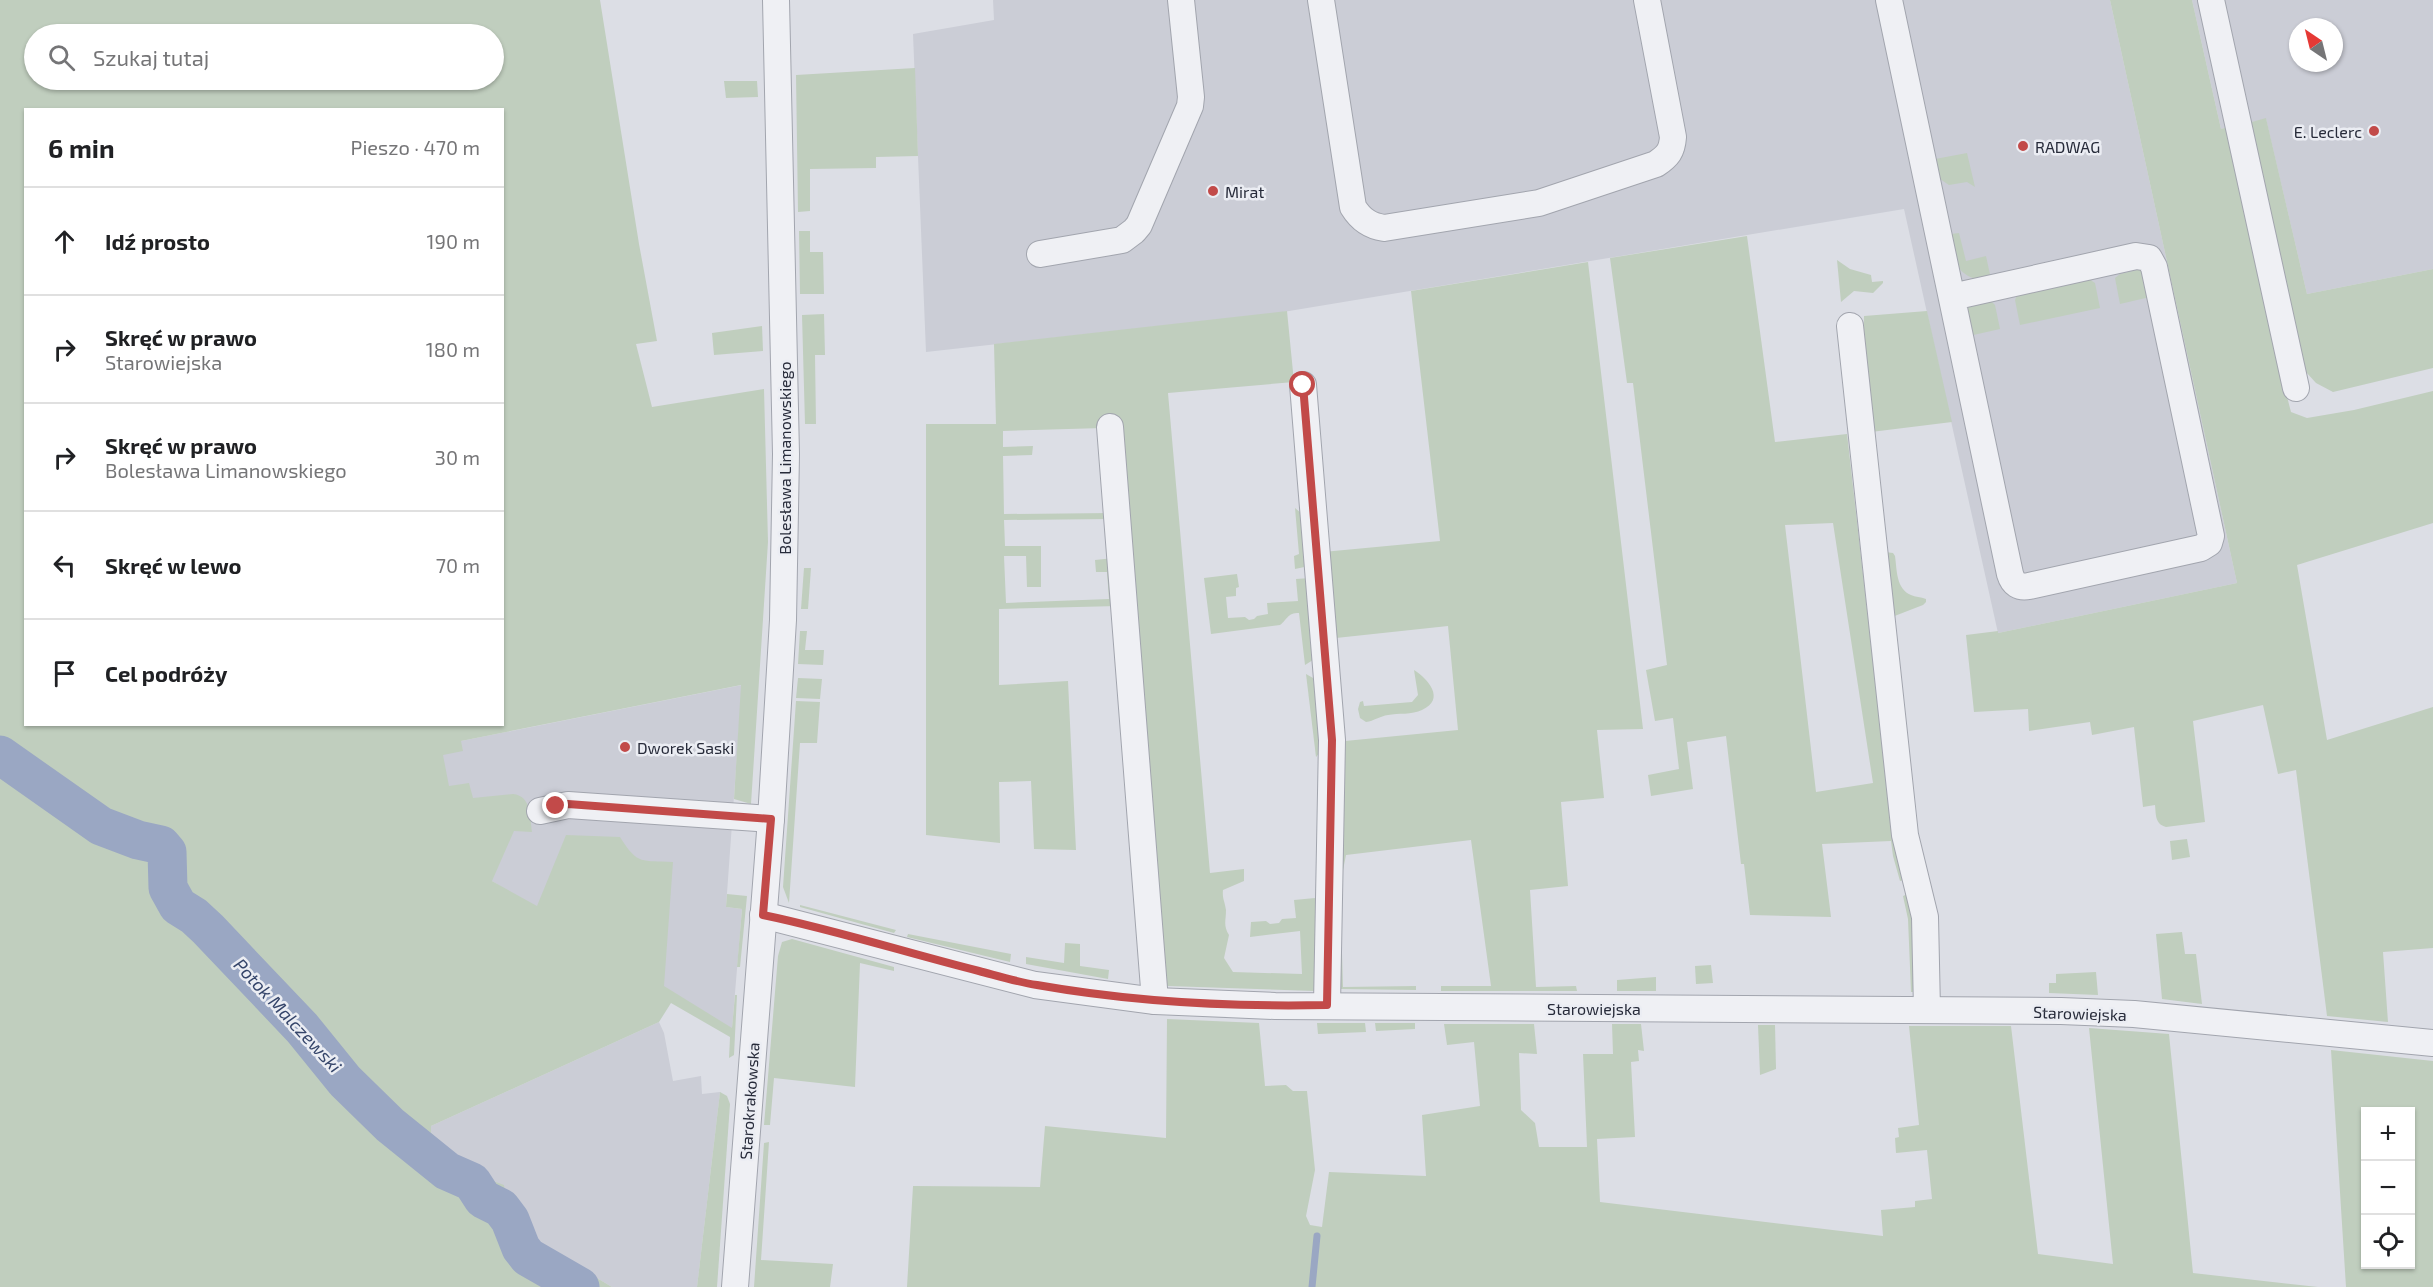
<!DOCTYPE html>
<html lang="pl">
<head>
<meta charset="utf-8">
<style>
  body { margin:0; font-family:"Exo 2",sans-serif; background:#f6f6f6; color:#202124 }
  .controls { position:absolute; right:18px; bottom:18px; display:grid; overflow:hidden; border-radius:0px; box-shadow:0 2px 4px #0004 }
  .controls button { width:54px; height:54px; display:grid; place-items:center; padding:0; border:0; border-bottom:2px solid #e0e0e0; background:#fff; color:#202124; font:30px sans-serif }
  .compass { position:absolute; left:2289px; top:18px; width:54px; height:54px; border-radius:50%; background:#fff; box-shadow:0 2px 4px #0004; rotate:325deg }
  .stop { position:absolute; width:18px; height:18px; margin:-14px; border:4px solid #c24a49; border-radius:50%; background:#fff }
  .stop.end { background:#c24a49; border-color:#fff; box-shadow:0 2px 6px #0008 }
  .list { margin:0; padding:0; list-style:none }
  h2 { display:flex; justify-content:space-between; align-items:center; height:78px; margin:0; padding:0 24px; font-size:26px }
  h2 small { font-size:20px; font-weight:400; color:#757577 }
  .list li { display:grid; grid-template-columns:39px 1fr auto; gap:18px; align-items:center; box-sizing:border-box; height:108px; padding:0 24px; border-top:2px solid #e0e0e0 }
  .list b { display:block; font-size:22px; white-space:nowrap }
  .list p { margin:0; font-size:20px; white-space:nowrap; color:#757577 }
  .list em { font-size:20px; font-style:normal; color:#757577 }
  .icon { flex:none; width:33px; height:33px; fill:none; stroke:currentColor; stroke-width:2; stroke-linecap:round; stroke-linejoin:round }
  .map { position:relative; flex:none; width:2433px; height:1287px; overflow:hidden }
  .search { position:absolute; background:#fff; box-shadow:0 2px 4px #0004; left:24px; top:24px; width:480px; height:66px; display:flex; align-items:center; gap:15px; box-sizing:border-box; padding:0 21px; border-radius:33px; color:#757577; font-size:22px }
  .panel { position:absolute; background:#fff; box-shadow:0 2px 4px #0004; left:24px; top:108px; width:480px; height:618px; border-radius:0px }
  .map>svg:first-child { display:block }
  .built { fill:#cbcdd6; fill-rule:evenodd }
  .green { fill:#c0cebe; fill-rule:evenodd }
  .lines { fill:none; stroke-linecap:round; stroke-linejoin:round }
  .stream { stroke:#9aa7c3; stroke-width:7 }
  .river { stroke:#9aa7c3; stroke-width:39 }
  .minor-casing { stroke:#a2a5ae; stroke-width:28 }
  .minor { stroke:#eff0f4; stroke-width:26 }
  .route { stroke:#c24a49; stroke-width:8 }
  .poi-dot { fill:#c24a49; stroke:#ebedf3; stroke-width:2 }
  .labels { text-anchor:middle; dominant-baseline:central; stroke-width:5; stroke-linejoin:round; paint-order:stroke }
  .poi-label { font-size:16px; fill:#272b3a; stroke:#ebedf3; text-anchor:start }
  .street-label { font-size:16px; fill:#272b3a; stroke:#ebedf3 }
  .water-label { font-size:18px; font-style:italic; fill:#35456a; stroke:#ebedf3 }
</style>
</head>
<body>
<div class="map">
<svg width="2433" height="1287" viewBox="0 0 2433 1287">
  <rect width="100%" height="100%" fill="#dcdee5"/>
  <!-- built -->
  <g class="built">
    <polygon points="993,0 2110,0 2237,583 1998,633 1904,209 1277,313 926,352 913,34 994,20"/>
    <path d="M2192,0H2433V269L2307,294L2266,119L2221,129ZM2298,27H2334V63H2298Z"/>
    <polygon points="742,685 726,907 742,909 732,1029 492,881 406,752"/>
    <polygon points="659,1022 664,1033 673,1081 701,1076 702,1094 720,1092 697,1287 612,1287 535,1241 527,1216 430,1133 431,1126"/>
  </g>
  <!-- green -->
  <g class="green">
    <path d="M0,0H600L639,244L657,341L636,344L652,407L764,389L768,542L751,804L734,799L741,685L461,741L463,751L443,755L449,786L469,783L473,798L513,794C532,796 530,818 532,832L514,831L492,881L537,906L566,835L620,837C638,866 642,860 673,862L664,986L732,1028L735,995H737L734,1055L729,1058L730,1037L671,1003L659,1022L431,1126V1133L479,1176L504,1185L506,1199L527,1216L535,1241L612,1287H587L531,1256L524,1248L507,1213C508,1252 543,1269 574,1287H0ZM34,34H494V80H34ZM26,110H502V724H26Z"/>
    <path d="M2110,0H2192L2221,129L2228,127L2273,343L2291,412L2307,418L2354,410L2433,391V523L2297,565L2327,740L2433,707V948L2383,952L2388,1022L2327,1016L2296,770L2278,774L2263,705L2193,721L2205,822L2166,827C2155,824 2156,815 2155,805L2143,807L2134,727L2092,735L2090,722L2029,731L2028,709L1974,712L1966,635L1998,631V633L2237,583Z"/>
    <polygon points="915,68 918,156 876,157 876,168 810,169 810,211 798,212 796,75"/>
    <polygon points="724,81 757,81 758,97 726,98"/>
    <polygon points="2266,118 2307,294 2433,269 2433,368 2333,392 2316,383 2306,372 2248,123"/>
    <polygon points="1967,153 1975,187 1967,182 1949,185 1940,179 1935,159"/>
    <polygon points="799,231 810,231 810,252 823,252 824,294 800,294"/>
    <path d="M1959,233L1966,261L1986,256L1991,279C1971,282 1957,273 1953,253C1951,247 1949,241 1951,234Z"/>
    <path d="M1747,236L1775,442L1847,434L1875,679L1908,879L1900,881L1893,856L1891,841L1822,844L1831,917L1750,915L1744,864H1741L1726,736L1687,742L1693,789L1651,796L1648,775L1679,769L1673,718L1655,721L1646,670L1667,665L1633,383H1627L1610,258ZM1833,523L1873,783L1816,792L1785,525Z"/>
    <polygon points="1837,260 1850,269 1871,275 1872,282 1883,281 1883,283 1873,293 1854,291 1841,302"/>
    <polygon points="1588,262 1643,729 1597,730 1604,798 1561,802 1568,886 1530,890 1536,987 1576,986 1577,991 1441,991 1441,986 1491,986 1471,840 1346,855 1340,885 1343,987 1416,986 1416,990 1339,989 1338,857 1343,814 1345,741 1458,730 1448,626 1336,638 1323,552 1440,541 1411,291"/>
    <polygon points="2141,269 2143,269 2150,297 2120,304 2115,278 2120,274"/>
    <polygon points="2089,279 2095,283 2100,308 2020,325 2015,300 2017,295"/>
    <polygon points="1991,301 1995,305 2000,329 1969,336 1965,310 1967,307"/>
    <path d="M1287,311L1294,382L1168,393L1210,873L1244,869V881L1223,890C1222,898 1225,902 1226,910C1226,921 1223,925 1229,935L1224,958L1233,972L1302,974L1300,931L1250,937L1251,922L1266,921L1270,924L1279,923L1282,919L1296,918L1294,900L1315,898L1321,984L1314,991L1168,986L1164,983L1103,428L1003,431V447L1033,446L1032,455L1003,456L1004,514L1111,513V519L1004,520L1005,546H1041V587H1027L1026,556H1004L1006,603L1109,599L1107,572H1096L1095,560L1114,558L1118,606L999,609V685L1068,681L1076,850L1034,849L1031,781L999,782L1000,843L926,835V424H996L994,344Z"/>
    <polygon points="1927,311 1952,422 1871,432 1863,367 1864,316"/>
    <polygon points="824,314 825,355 815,355 816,424 805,424 802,315"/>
    <polygon points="762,326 763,351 714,355 712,333"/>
    <polygon points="1295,508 1301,513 1309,566 1295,569 1294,556 1299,554"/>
    <path d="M1885,552L1893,553L1895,556C1897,570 1896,589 1911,595C1915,597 1921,597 1926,599V602L1923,605L1892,617Z"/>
    <polygon points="804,568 811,568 808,609 801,609"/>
    <path d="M1237,574L1239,587L1236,588V596L1226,597L1228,618L1245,617L1249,620L1254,619L1257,616L1268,614L1267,603L1298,601L1296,579L1310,578L1313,660L1305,665L1299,613C1287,613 1288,619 1280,625L1211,634L1204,578Z"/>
    <polygon points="800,631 807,631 805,650 824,650 823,665 798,664"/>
    <path d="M1414,670C1428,679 1446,699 1422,710C1412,715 1398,713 1388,715C1380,716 1374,721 1366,722L1360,718L1358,709L1360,702L1363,701L1364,706L1412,702L1418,695Z"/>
    <polygon points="1306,674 1313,678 1322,743 1322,750 1316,757"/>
    <polygon points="798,678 822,679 820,699 796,698"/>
    <polygon points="796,701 820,702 817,743 800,743 789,903 783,887"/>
    <polygon points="2187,839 2190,857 2172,860 2170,841"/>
    <polygon points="1910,893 1918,992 1911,992 1908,919 1903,896"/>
    <polygon points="727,894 747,896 740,967 737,967 742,909 726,907"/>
    <polygon points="800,905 896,930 894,933 800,907"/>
    <polygon points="2182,932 2185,954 2196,954 2202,1004 2162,999 2156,934"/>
    <polygon points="908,934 1011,954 1010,962 907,937"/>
    <polygon points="792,939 894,967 894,971 860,963 855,1087 774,1078 770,1125 764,1125 778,956 782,942"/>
    <polygon points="1065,943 1080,944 1080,966 1109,970 1108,979 1026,964 1026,957 1064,963"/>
    <polygon points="1711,965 1713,983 1696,984 1695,966"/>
    <polygon points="2096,972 2098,995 2049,993 2049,983 2056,983 2056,974"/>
    <polygon points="1656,977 1656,991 1617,991 1617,980"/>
    <polygon points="1167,1019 1259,1023 1265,1086 1286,1085 1293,1091 1307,1091 1315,1170 1306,1216 1310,1225 1322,1227 1329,1172 1426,1176 1422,1115 1480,1106 1474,1042 1447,1045 1444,1024 1534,1024 1537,1054 1519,1053 1521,1110 1535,1123 1539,1147 1587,1147 1583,1054 1613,1054 1612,1024 1641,1024 1644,1051 1638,1050 1639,1061 1631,1062 1635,1137 1597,1139 1600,1202 1883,1236 1881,1210 1915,1207 1915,1201 1932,1199 1927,1150 1896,1153 1895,1138 1899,1137 1898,1128 1919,1125 1909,1026 2011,1026 2038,1254 2113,1264 2089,1028 2169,1034 2193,1273 2318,1287 907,1287 913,1186 1040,1187 1045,1126 1166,1138"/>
    <polygon points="1317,1023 1365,1023 1366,1032 1318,1034"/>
    <polygon points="1375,1023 1415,1023 1415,1029 1376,1031"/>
    <polygon points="1758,1025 1775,1025 1776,1069 1760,1075"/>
    <path d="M2331,1050L2433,1061V1287H2346ZM2366,1112H2410V1264H2366Z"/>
    <polygon points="720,1092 727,1096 730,1104 717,1287 697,1287"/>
    <polygon points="769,1142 761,1260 833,1264 830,1287 754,1287 764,1143"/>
  </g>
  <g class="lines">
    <!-- stream -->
    <polyline class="stream" points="1312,1287 1317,1236"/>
    <!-- river -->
    <polyline class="river" points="0,755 101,826 138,840 161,845 167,852 168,888 178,906 194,916 208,929 302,1028 345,1081 390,1125 447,1171 472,1182 483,1199 501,1208 510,1220 521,1248 528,1257 580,1287"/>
    <!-- minor casing -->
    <g class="minor-casing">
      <g id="minor">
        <path d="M1321,0L1353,207C1361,220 1370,226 1384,228L1539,203L1656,164C1668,156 1672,151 1673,137L1647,0"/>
        <path d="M1889,0C1928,192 1970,383 2010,574C2013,584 2019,588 2029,586L2201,548L2209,543L2211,536L2154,267L2149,258L2136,256L1952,297"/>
        <polyline points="2211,0 2296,388"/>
        <polyline points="1040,254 1122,240 1134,231 1139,225 1190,106 1191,97 1181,0"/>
        <polyline points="1850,326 1905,835 1925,917 1927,1010"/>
        <polyline points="1303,385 1332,740 1327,1005"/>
        <polyline points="1110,427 1155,1001"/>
        <polyline points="540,811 568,805 771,819"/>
        <polyline points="763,915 1035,985 1155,1001 1275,1006 2061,1011 2134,1014 2433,1043"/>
        <polyline points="735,1287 771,819 783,620 786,454 776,0"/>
      </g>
    </g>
    <!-- minor -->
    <use href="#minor" class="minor"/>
  </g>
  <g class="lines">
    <!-- route -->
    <path class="route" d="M556,806L568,804L771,819L763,915C836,930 907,953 979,971C998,976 1017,982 1037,985C1133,1002 1229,1007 1327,1005L1332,740L1303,385"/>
  </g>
  <!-- markers -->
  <g class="poi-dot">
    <circle cx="2374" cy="131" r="6"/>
    <circle cx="2023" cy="146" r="6"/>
    <circle cx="1213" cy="191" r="6"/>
    <circle cx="625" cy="747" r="6"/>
  </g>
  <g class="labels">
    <!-- poi labels -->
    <g class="poi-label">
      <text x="2362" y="131" text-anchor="end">E. Leclerc</text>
      <text x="2035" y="146">RADWAG</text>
      <text x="1225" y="191">Mirat</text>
      <text x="637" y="747">Dworek Saski</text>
    </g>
    <!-- street labels -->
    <g class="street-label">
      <text transform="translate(784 458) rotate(-90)">Bolesława Limanowskiego</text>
      <text x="1594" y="1008">Starowiejska</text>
      <text transform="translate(2080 1013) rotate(2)">Starowiejska</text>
      <text transform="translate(749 1101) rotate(-86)">Starokrakowska</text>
    </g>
    <!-- water labels -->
    <g class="water-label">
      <text transform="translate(288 1015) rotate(47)">Potok Malczewski</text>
    </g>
  </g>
</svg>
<div class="controls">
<button>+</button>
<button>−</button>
<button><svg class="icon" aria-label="locate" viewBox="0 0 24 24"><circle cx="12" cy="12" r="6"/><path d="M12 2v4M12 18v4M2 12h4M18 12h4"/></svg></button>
</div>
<svg class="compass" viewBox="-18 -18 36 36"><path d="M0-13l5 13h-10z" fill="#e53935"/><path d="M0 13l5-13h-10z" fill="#757577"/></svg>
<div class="stop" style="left:1303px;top:385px"></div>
<div class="stop end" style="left:556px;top:806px"></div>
<div class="search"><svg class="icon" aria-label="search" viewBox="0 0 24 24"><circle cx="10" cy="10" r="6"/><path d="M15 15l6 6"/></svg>Szukaj tutaj</div>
<section class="panel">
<h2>6 min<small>Pieszo · 470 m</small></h2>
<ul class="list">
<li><svg class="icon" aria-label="ahead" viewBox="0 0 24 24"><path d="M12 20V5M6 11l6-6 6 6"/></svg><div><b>Idź prosto</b></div><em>190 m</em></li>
<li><svg class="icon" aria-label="right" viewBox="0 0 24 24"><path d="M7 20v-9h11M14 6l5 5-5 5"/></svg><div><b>Skręć w prawo</b><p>Starowiejska</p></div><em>180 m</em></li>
<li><svg class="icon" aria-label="right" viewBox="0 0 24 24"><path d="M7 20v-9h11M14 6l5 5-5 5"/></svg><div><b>Skręć w prawo</b><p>Bolesława Limanowskiego</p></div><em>30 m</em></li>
<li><svg class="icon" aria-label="left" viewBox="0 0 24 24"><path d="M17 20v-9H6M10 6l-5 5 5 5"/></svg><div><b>Skręć w lewo</b></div><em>70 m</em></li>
<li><svg class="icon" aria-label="arrive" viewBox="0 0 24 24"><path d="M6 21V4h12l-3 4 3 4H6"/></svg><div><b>Cel podróży</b></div></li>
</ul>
</section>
</div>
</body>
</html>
